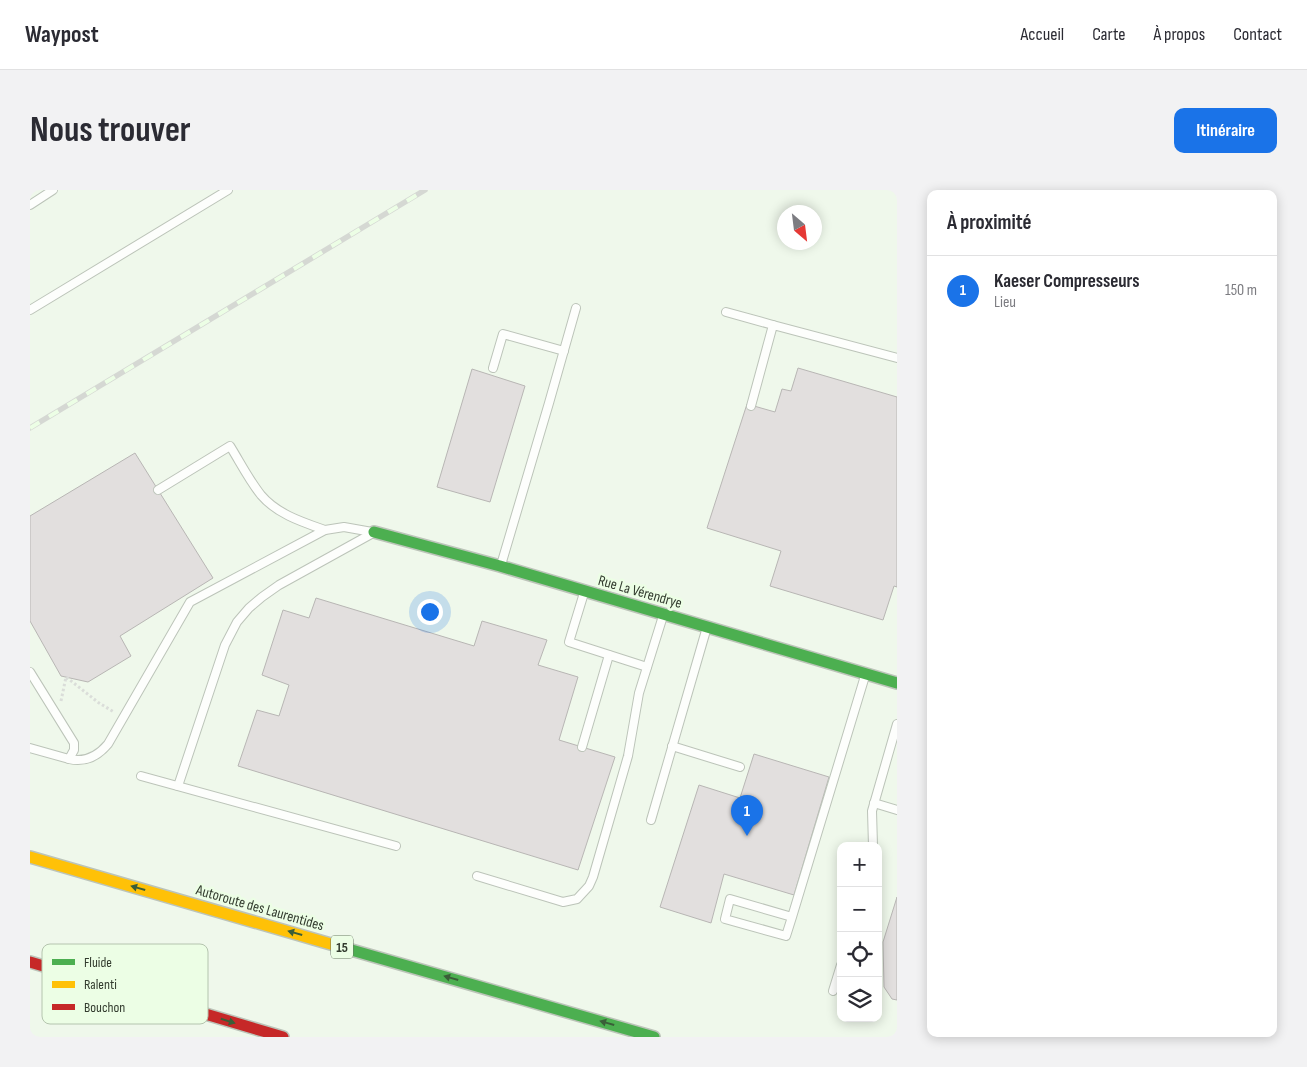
<!DOCTYPE html>
<html lang="fr">
<head>
<meta charset="utf-8">
<style>
  body { margin:0; font-family:"Sofia Sans Condensed",sans-serif; background:#f2f2f3; color:#2b2b33 }
  .controls { position:absolute; right:15px; bottom:15px; display:grid; overflow:hidden; border-radius:10px; box-shadow:0 2px 12px #0003 }
  .controls button { width:45px; height:45px; display:grid; place-items:center; padding:0; border:0; border-bottom:1px solid #e1e1e2; background:#fff; color:#2b2b33; font:25px sans-serif }
  .compass { position:absolute; left:747px; top:15px; width:45px; height:45px; border-radius:50%; background:#fff; box-shadow:0 2px 12px #0003; rotate:152deg }
  .you { position:absolute; left:399px; top:421px; width:18px; height:18px; margin:-12px; border:4px solid #fff; border-radius:50%; background:#1a73e8; box-shadow:0 0 0 8px #1a73e833 }
  .badge { display:grid; place-items:center; width:32px; height:32px; border-radius:50%; background:#1a73e8; color:#fff; font-size:16px; font-weight:700 }
  .pin { position:absolute; translate:-50% -41px; filter:drop-shadow(0 1px 2px #0008) }
  .pin::after { content:''; position:absolute; top:26px; width:18px; height:15px; background:inherit; clip-path:polygon(0 0,100% 0,50% 100%) }
  .list { margin:0; padding:0; list-style:none }
  h2 { display:flex; justify-content:space-between; align-items:center; height:65px; margin:0; padding:0 20px; font-size:21px }
  h2 small { font-size:16px; font-weight:400; color:#7c7c81 }
  .list li { display:grid; grid-template-columns:32px 1fr auto; gap:15px; align-items:center; box-sizing:border-box; height:70px; padding:0 20px; border-top:1px solid #e1e1e2 }
  .list b { display:block; font-size:19px; white-space:nowrap }
  .list p { margin:0; font-size:16px; white-space:nowrap; color:#7c7c81 }
  .list em { font-size:16px; font-style:normal; color:#7c7c81 }
  .icon { flex:none; width:28px; height:28px; fill:none; stroke:currentColor; stroke-width:2; stroke-linecap:round; stroke-linejoin:round }
  .map { position:relative; flex:none; width:867px; height:847px; overflow:hidden; border-radius:10px }
  header { display:flex; align-items:center; gap:30px; box-sizing:border-box; height:70px; padding:0 25px; background:#fff; border-bottom:1px solid #e1e1e2 }
  header strong { font-size:24px }
  nav { display:flex; gap:28px; margin-inline-start:auto; font-size:18px }
  .intro { display:flex; align-items:center; justify-content:space-between; box-sizing:border-box; height:120px; padding:0 30px }
  h1 { margin:0; font-size:35px }
  .button { padding:12px 22px; border-radius:10px; background:#1a73e8; color:#fff; font-size:18px; font-weight:700 }
  main { display:flex; gap:30px; padding:0 30px }
  aside { flex:1; background:#fff; border-radius:10px; box-shadow:0 2px 12px #0003 }
  .map>svg:first-child { display:block }
  .building { fill:#e2dfde; stroke:#b8b6b4 }
  .lines { fill:none; stroke-linecap:round; stroke-linejoin:round }
  .lane-casing { stroke:#bcc4b9; stroke-width:10 }
  .fast-casing { stroke:#bcc4b9; stroke-width:14 }
  .slow-casing { stroke:#bcc4b9; stroke-width:14 }
  .jam-casing { stroke:#bcc4b9; stroke-width:14 }
  .path { stroke:#daddd9; stroke-width:3; stroke-dasharray:2.5 2.5; stroke-linecap:butt }
  .lane { stroke:#fdfefc; stroke-width:8 }
  .fast { stroke:#4caf50; stroke-width:11 }
  .slow { stroke:#ffc107; stroke-width:11 }
  .jam { stroke:#c62828; stroke-width:11 }
  .rail-casing { stroke:#d5d8d3; stroke-width:5.5 }
  .rail { stroke:#ecfee5; stroke-width:4; stroke-dasharray:11; stroke-linecap:butt }
  .oneway { fill:#3a5e38 }
  .labels { text-anchor:middle; dominant-baseline:central; stroke-width:5; stroke-linejoin:round; paint-order:stroke }
  .shield { fill:#ecfee5; stroke:#6a7665; stroke-width:1 }
  .shield-label { font-size:14px; font-weight:bold; fill:#323b2e }
  .street-label { font-size:15px; fill:#323b2e; stroke:#ecfee5 }
  .key { fill:#ecfee5; stroke:#b4c4ae; stroke-width:1 }
  .key-label { font-size:14px; fill:#323b2e }
</style>
</head>
<body>
<header>
<strong>Waypost</strong>
<nav><a>Accueil</a><a>Carte</a><a>À propos</a><a>Contact</a></nav>
</header>
<div class="intro"><h1>Nous trouver</h1><a class="button">Itinéraire</a></div>
<main>
<div class="map">
<svg width="867" height="847" viewBox="0 0 867 847">
  <rect width="100%" height="100%" fill="#eff8eb"/>
  <!-- building -->
  <g class="building">
    <polygon points="768,178 867,207 867,397 864,396 853,430 740,396 751,361 677,338 717,214 745,222 752,199 761,201"/>
    <polygon points="442,179 495,196 460,312 407,297"/>
    <polygon points="105,263 183,388 90,446 101,466 58,492 31,486 0,431 0,326"/>
    <polygon points="286,408 444,456 452,431 517,450 508,475 548,487 529,550 585,567 548,680 208,576 227,520 249,526 259,495 232,485 253,420 279,428"/>
    <polygon points="724,564 799,587 764,705 694,684 681,733 630,717 669,595 710,608"/>
    <polygon points="867,707 867,810 862,809 854,797 853,752"/>
  </g>
  <g class="lines">
    <!-- lane casing -->
    <g class="lane-casing">
      <g id="lane">
        <polyline points="0,15 23,0"/>
        <polyline points="0,120 198,0"/>
        <polyline points="696,122 743,135"/>
        <polyline points="463,178 473,144 534,161"/>
        <polyline points="721,216 743,135 867,168"/>
        <path d="M128,300L200,256C210,272 219,290 231,305C247,324 272,332 295,340"/>
        <polyline points="471,375 519,213 546,118"/>
        <polyline points="554,403 539,452 617,477"/>
        <polyline points="0,482 44,553 44,560 39,569 0,558"/>
        <polyline points="642,556 710,577"/>
        <polyline points="552,557 579,465"/>
        <path d="M39,569C56,573 68,566 78,554L160,412L295,340L314,337L342,342"/>
        <polyline points="111,586 366,656"/>
        <polyline points="148,596 195,455 207,432 219,418 232,407 249,395 343,343"/>
        <polyline points="844,613 867,620"/>
        <polyline points="621,630 677,437"/>
        <polyline points="843,656 842,621 867,534"/>
        <polyline points="447,686 533,712 547,709 559,696 563,687 598,566 609,503 633,426"/>
        <polyline points="762,727 700,709 695,729 756,746 762,727 835,486"/>
        <polyline points="803,801 811,775"/>
      </g>
    </g>
    <!-- fast casing -->
    <g class="fast-casing">
      <g id="fast">
        <polyline points="344,342 470,376 867,493"/>
        <polyline points="311,757 624,847"/>
      </g>
    </g>
    <!-- slow casing -->
    <g class="slow-casing">
      <polyline id="slow" points="0,667 311,757"/>
    </g>
    <!-- jam casing -->
    <g class="jam-casing">
      <polyline id="jam" points="0,772 253,847"/>
    </g>
    <!-- path -->
    <polyline class="path" points="31,511 36,487 69,513 84,522"/>
    <!-- lane -->
    <use href="#lane" class="lane"/>
    <!-- fast -->
    <use href="#fast" class="fast"/>
    <!-- slow -->
    <use href="#slow" class="slow"/>
    <!-- jam -->
    <use href="#jam" class="jam"/>
    <!-- rail casing -->
    <g class="rail-casing">
      <polyline id="rail" points="0,238 395,0"/>
    </g>
    <!-- rail -->
    <use href="#rail" class="rail"/>
  </g>
  <!-- one-way arrows -->
  <defs><path id="oneway-solid" d="M-6-.8H1V-3.2L6.5 0L1 3.2V.8H-6Z" transform="scale(1.25)"/></defs>
  <g class="oneway">
    <use href="#oneway-solid" transform="translate(108 698) rotate(-164)"/>
    <use href="#oneway-solid" transform="translate(265 743) rotate(-164)"/>
    <use href="#oneway-solid" transform="translate(421 788) rotate(-164)"/>
    <use href="#oneway-solid" transform="translate(198 831) rotate(17)"/>
    <use href="#oneway-solid" transform="translate(577 833) rotate(-164)"/>
  </g>
  <g class="labels">
    <!-- shield labels -->
    <rect class="shield" x="301" y="745.5" width="22" height="23" rx="4"/>
    <g class="shield-label">
      <text x="312" y="757">15</text>
    </g>
    <!-- street labels -->
    <g class="street-label">
      <text transform="translate(610 402) rotate(16)">Rue La Vérendrye</text>
      <text transform="translate(230 718) rotate(16)">Autoroute des Laurentides</text>
    </g>
  </g>
  <!-- legend -->
  <rect x="12" y="754" width="166" height="80" rx="8" class="key"/>
  <rect x="22" y="769" width="23" height="6" fill="#4caf50"/>
  <rect x="22" y="791" width="23" height="7" fill="#ffc107"/>
  <rect x="22" y="814" width="23" height="6" fill="#c62828"/>
  <g class="key-label">
    <text x="54" y="777">Fluide</text>
    <text x="54" y="799">Ralenti</text>
    <text x="54" y="822">Bouchon</text>
  </g>
</svg>
<div class="controls">
<button>+</button>
<button>−</button>
<button><svg class="icon" aria-label="locate" viewBox="0 0 24 24"><circle cx="12" cy="12" r="6"/><path d="M12 2v4M12 18v4M2 12h4M18 12h4"/></svg></button>
<button><svg class="icon" aria-label="layers" viewBox="0 0 24 24"><path d="M12 4l9 5-9 5-9-5zM3 14l9 5 9-5"/></svg></button>
</div>
<svg class="compass" viewBox="-18 -18 36 36"><path d="M0-13l5 13h-10z" fill="#e53935"/><path d="M0 13l5-13h-10z" fill="#7c7c81"/></svg>
<div class="you"></div>
<div class="pin badge" style="left:717px;top:646px">1</div>
</div>
<aside>
<h2>À proximité<small></small></h2>
<ul class="list">
<li><span class="badge">1</span><div><b>Kaeser Compresseurs</b><p>Lieu</p></div><em>150 m</em></li>
</ul>
</aside>
</main>
</body>
</html>
